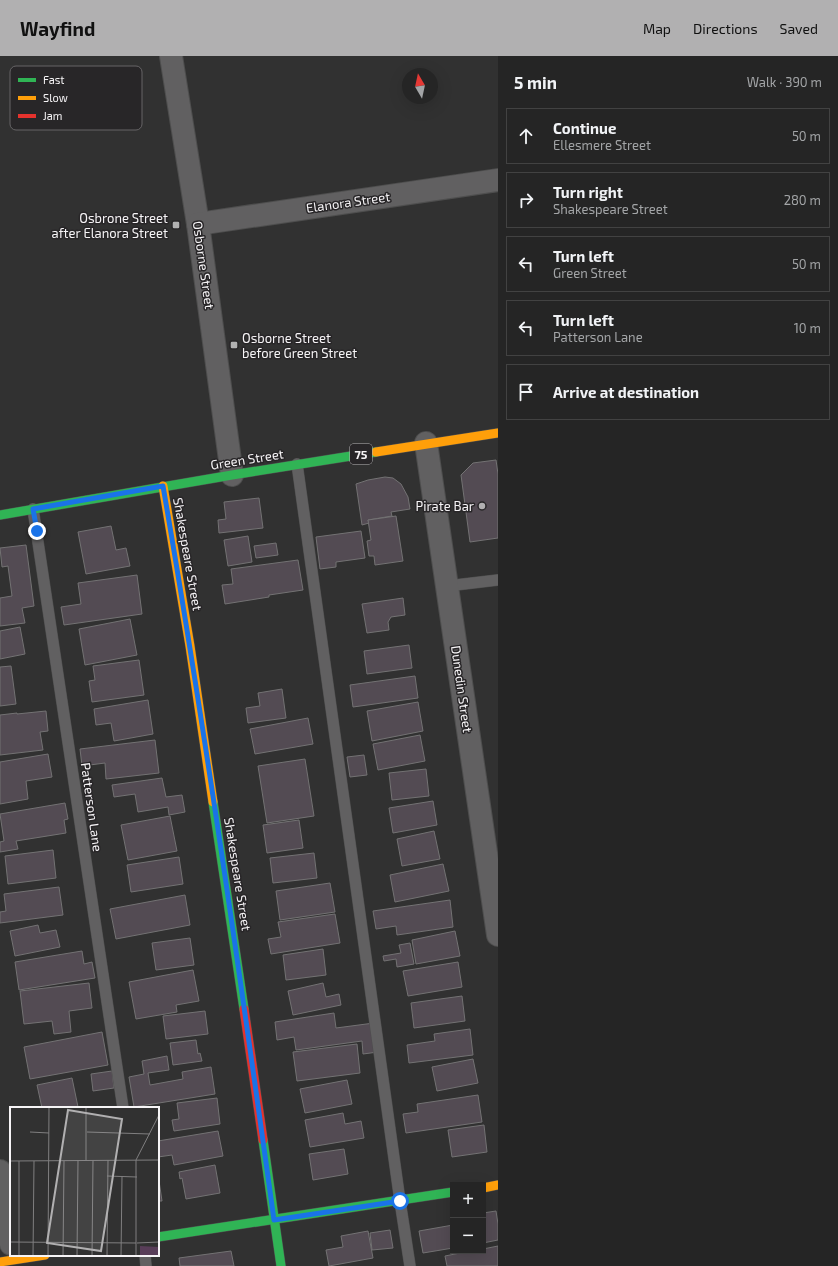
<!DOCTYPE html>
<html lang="en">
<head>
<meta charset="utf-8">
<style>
  body { margin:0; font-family:"Exo 2",sans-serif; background:#313132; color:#f1f3f6 }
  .controls { position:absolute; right:12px; bottom:12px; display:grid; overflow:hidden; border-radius:0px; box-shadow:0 4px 16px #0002 }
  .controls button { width:36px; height:36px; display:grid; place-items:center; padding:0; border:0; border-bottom:1px solid #424242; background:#252525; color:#f1f3f6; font:20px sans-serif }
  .compass { position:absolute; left:402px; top:12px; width:36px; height:36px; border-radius:50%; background:#252525; box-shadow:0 4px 16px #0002; rotate:351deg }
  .stop { position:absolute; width:12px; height:12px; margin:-9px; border:3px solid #1a73e8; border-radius:50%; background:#fff }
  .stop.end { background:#1a73e8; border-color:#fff; box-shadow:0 1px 4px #0008 }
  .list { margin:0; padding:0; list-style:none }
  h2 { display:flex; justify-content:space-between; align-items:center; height:52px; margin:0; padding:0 16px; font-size:17px }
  h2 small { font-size:13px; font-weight:400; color:#a3a5a7 }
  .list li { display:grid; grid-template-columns:26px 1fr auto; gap:12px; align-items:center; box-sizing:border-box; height:56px; margin:0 8px 8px; padding:0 8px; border:1px solid #424242; border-radius:0px }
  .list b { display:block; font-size:15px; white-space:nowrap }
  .list p { margin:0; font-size:13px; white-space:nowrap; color:#a3a5a7 }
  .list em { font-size:13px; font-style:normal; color:#a3a5a7 }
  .icon { flex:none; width:22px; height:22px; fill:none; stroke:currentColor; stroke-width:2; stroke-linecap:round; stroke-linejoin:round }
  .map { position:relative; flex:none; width:498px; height:1210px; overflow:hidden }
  header { display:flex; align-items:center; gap:24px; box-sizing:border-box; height:56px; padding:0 20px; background:#b1b0b1; color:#111 }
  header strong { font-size:19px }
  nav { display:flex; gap:22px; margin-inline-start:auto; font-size:14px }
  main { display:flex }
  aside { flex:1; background:#252525 }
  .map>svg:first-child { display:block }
  .building { fill:#534b53; stroke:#737273 }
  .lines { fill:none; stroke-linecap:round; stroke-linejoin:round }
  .lane-casing { stroke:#4e4e4e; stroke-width:12 }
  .street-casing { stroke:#4e4e4e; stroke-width:24 }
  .fast-casing { stroke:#4e4e4e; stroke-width:10 }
  .slow-casing { stroke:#4e4e4e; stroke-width:10 }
  .jam-casing { stroke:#4e4e4e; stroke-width:10 }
  .lane { stroke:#616061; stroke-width:11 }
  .street { stroke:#616061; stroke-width:22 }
  .fast { stroke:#30b455; stroke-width:9 }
  .slow { stroke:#ff9f0a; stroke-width:9 }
  .jam { stroke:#e5322d; stroke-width:9 }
  .route { stroke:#1a73e8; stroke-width:5 }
  .poi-dot { fill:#b1b0b1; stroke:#282628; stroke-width:1.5 }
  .labels { text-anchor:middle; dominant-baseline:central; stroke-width:3; stroke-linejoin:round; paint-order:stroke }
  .shield { fill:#282628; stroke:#b8b6b8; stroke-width:1 }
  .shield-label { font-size:12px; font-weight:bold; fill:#f6f4f6 }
  .street-label { font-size:13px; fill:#f6f4f6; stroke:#282628 }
  .poi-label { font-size:13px; fill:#f6f4f6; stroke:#282628; text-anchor:end }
  .inset-road { fill:none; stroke:#807f80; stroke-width:1 }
  .view { fill:#b1b0b1; fill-opacity:0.15; stroke:#b1b0b1; stroke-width:2 }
  .inset-edge { fill:none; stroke:#f6f4f6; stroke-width:2 }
  .key { fill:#282628; stroke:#666466; stroke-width:1 }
  .key-label { font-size:11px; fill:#f6f4f6 }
</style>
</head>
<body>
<header>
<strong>Wayfind</strong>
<nav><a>Map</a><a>Directions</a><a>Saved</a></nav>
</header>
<main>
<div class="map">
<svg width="498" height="1210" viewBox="0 0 498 1210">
  <rect width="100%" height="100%" fill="#313131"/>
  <!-- building -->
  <g class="building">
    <polygon points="496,404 498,418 498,482 470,486 461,419 473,407"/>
    <polygon points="385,421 393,422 401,428 408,441 410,453 391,456 392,460 368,464 369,467 362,469 356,428 368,424"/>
    <polygon points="259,442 263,472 219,477 218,464 226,463 224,446"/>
    <polygon points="396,460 403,505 375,509 374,500 369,500 367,485 371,484 368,464"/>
    <polygon points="111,470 116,494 126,492 130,510 86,518 78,476"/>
    <polygon points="361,475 365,502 336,506 336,511 320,513 316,481"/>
    <polygon points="248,480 252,506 228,510 224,484"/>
    <polygon points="276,487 278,499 256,502 254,490"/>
    <polygon points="26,489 34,550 22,552 25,567 0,570 0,542 12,540 8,510 2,511 0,492"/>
    <polygon points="298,504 303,534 269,539 269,541 225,548 222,529 233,528 231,513"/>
    <polygon points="137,519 142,558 64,569 61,551 81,548 78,527"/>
    <polygon points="403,542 405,559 391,561 388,566 389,574 367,577 362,548"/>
    <polygon points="130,563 137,599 85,609 79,573"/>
    <polygon points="20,571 25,598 0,603 0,575"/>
    <polygon points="409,589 412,612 367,618 364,595"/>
    <polygon points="139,604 144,639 92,646 89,625 95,624 93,610"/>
    <polygon points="11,610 16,648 0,650 0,611"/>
    <polygon points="415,620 418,642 353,651 350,629"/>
    <polygon points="282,633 286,662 248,667 246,652 260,650 258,637"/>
    <polygon points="148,644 153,678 114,685 111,667 96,669 94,653"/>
    <polygon points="418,646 423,675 372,685 367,655"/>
    <polygon points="46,655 48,675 40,676 43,694 0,699 0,659 17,657 17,658"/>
    <polygon points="308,662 313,688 255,698 250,673"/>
    <polygon points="420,679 425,705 378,714 373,688"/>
    <polygon points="155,684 159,717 106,723 105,707 82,710 80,693"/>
    <polygon points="48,698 52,721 26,725 28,743 0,748 0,706"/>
    <polygon points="364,699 367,719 350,721 347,701"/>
    <polygon points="305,703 314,760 267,767 258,710"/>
    <polygon points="426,713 429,740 392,744 389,717"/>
    <polygon points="162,722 166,741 182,739 185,756 169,759 168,751 138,756 135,738 114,741 112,729"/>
    <polygon points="433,745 437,769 393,777 389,752"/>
    <polygon points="65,747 68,763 64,764 66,777 16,785 18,793 0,796 0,786 4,785 0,758"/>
    <polygon points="170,760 177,795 128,804 121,769"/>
    <polygon points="299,764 303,792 267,797 263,769"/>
    <polygon points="434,775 440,803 402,810 397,783"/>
    <polygon points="53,794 56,822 8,828 5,800"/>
    <polygon points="314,797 317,822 273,827 270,802"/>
    <polygon points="179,801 183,828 131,836 127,809"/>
    <polygon points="443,808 449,835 395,846 390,819"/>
    <polygon points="330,827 335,856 280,864 276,835"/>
    <polygon points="59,831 63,859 0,867 0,856 6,855 4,838"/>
    <polygon points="185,839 190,869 116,883 110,853"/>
    <polygon points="450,844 453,871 397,879 396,870 376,873 373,855"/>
    <polygon points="335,858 340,887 271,898 268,883 281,881 278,866"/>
    <polygon points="38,869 40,877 56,874 60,891 15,900 10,875"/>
    <polygon points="455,875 460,900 416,908 412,884"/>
    <polygon points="190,882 194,909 156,914 152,887"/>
    <polygon points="410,887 414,908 397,911 396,903 384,905 383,900 401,897 399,889"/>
    <polygon points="323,893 326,919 286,924 283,899"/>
    <polygon points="82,895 84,908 92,906 95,922 19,934 15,906"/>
    <polygon points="458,906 462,931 408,940 403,915"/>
    <polygon points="193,914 199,945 176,949 177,956 136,963 129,926"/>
    <polygon points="89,927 92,952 69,955 71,976 54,978 52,965 24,968 20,935"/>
    <polygon points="323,927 326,941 339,938 341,949 293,959 288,935"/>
    <polygon points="462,940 465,965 414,972 411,947"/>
    <polygon points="205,955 208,978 166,983 163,960"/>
    <polygon points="334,957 336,972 374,967 378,996 363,998 362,985 296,994 294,981 277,984 275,966"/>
    <polygon points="470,973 473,999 409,1007 407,989 435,985 434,978"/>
    <polygon points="102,976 108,1009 30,1023 24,991"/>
    <polygon points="196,984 198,998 200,997 202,1005 173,1009 170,987"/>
    <polygon points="357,988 360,1017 297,1025 293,996"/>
    <polygon points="167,1000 169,1014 148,1017 150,1029 183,1023 182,1016 211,1011 215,1038 134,1051 129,1021 144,1018 142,1005"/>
    <polygon points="473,1003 478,1027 437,1035 432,1011"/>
    <polygon points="112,1015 114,1032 93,1035 91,1018"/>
    <polygon points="72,1022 78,1051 42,1052 37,1029"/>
    <polygon points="347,1024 352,1048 305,1057 300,1033"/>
    <polygon points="478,1039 482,1066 406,1077 403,1058 418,1056 417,1048"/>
    <polygon points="217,1042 220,1068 174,1075 172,1064 179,1063 177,1047"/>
    <polygon points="343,1057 345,1068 361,1065 364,1082 310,1091 305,1064"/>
    <polygon points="484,1069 487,1096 452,1101 448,1074"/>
    <polygon points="218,1075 223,1100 174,1109 172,1099 158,1101 158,1085"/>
    <polygon points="344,1093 348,1118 313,1124 309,1098"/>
    <polygon points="215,1109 220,1137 186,1143 182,1122 180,1123 179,1116"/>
    <polygon points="158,1118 162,1145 158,1145"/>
    <polygon points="496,1155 498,1168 498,1184 483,1187 483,1157"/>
    <polygon points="453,1169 453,1192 423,1197 419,1175"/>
    <polygon points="390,1174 393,1192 372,1194 370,1177"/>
    <polygon points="368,1175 373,1202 329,1210 326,1194 343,1191 341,1180"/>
    <polygon points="498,1190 498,1210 447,1210 445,1200 470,1195 483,1195 483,1193"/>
    <polygon points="231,1195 234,1210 180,1210 179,1202"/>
  </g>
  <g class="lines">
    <!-- lane casing -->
    <g class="lane-casing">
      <g id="lane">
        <polyline points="297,408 400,1145 410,1210"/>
        <polyline points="33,453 123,1052"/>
        <polyline points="447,530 498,524"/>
        <polyline points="145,1199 146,1210"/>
      </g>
    </g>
    <!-- street casing -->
    <g class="street-casing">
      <g id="street">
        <polyline points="171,0 198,168 232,419"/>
        <polyline points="198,168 498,124"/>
        <polyline points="426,387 498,879"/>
        <polyline points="0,1115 11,1188"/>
      </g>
    </g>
    <!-- fast casing -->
    <g class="fast-casing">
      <g id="fast">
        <polyline points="0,459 232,419 376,396"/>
        <polyline points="213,746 244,953"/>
        <polyline points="263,1084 281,1210"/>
        <polyline points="158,1181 453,1136"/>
      </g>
    </g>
    <!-- slow casing -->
    <g class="slow-casing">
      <g id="slow">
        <polyline points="376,396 498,377"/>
        <polyline points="163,430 190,590 213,746"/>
        <polyline points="483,1132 498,1129"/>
        <polyline points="0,1206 45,1199"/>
      </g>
    </g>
    <!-- jam casing -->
    <g class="jam-casing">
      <polyline id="jam" points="244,953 263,1084"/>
    </g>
    <!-- lane -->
    <use href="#lane" class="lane"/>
    <!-- street -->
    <use href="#street" class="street"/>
    <!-- fast -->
    <use href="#fast" class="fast"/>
    <!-- slow -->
    <use href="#slow" class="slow"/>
    <!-- jam -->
    <use href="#jam" class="jam"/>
  </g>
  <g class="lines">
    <!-- route -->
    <path class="route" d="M37,475L33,453L163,430C205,674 240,919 274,1164L400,1145"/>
  </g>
  <!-- markers -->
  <g class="poi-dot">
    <rect x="172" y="165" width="8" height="8" rx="2"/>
    <rect x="230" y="285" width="8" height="8" rx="2"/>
    <circle cx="482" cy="450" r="4"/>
  </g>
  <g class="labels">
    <!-- shield labels -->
    <rect class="shield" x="350" y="388" width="22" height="20" rx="3"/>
    <g class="shield-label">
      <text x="361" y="398">75</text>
    </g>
    <!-- street labels -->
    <g class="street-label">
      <text transform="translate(348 146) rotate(-8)">Elanora Street</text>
      <text transform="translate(204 209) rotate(82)">Osborne Street</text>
      <text transform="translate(247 403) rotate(-9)">Green Street</text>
      <text transform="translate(188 498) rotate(80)">Shakespeare Street</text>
      <text transform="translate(462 633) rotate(82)">Dunedin Street</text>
      <text transform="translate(92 751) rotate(82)">Patterson Lane</text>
      <text transform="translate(238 818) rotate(81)">Shakespeare Street</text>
    </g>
    <!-- poi labels -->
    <g class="poi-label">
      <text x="168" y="162">Osbrone Street<tspan x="168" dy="15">after Elanora Street</tspan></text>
      <text x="242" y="282" text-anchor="start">Osborne Street<tspan x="242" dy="15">before Green Street</tspan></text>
      <text x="474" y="450">Pirate Bar</text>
    </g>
  </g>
  <!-- overview -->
  <g transform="translate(10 1051)">
    <rect width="149" height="149" fill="#313131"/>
    <path d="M130,139L149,140V149H130Z" fill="#583d58"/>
    <path class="inset-road" d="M20,25L39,26M77,25L140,27M76,53V0M0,54L149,53M97,69L127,70M0,135L126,136M127,136L149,135M9,149V54M23,149L24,54M38,149L39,0M53,149L54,54M67,149L68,53M82,149L83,53M97,149L98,53M111,149L112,70M126,149V53L149,8"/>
    <path class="view" d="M58,3L112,12L91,144L37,136Z"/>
    <rect width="149" height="149" class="inset-edge"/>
  </g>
  <!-- legend -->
  <rect x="10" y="10" width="132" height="64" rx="6" class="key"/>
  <rect x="18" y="22" width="18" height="4" fill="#30b455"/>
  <rect x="18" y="40" width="18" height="4" fill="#ff9f0a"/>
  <rect x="18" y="58" width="18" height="4" fill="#e5322d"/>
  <g class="key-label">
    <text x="43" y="28">Fast</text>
    <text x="43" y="46">Slow</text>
    <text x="43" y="64">Jam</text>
  </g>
</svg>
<div class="controls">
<button>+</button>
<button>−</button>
</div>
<svg class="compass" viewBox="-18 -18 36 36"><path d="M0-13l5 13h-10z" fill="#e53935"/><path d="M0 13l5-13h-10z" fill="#a3a5a7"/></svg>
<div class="stop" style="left:400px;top:1145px"></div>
<div class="stop end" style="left:37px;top:475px"></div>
</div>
<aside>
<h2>5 min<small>Walk · 390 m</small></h2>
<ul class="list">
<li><svg class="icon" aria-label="ahead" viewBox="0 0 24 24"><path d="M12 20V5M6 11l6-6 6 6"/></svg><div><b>Continue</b><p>Ellesmere Street</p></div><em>50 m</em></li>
<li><svg class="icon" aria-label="right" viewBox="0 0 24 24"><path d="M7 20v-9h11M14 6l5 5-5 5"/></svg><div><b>Turn right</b><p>Shakespeare Street</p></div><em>280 m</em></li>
<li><svg class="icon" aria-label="left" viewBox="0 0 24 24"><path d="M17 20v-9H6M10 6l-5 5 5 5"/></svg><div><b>Turn left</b><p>Green Street</p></div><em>50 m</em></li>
<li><svg class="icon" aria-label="left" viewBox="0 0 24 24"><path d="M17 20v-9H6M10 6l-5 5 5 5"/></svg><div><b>Turn left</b><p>Patterson Lane</p></div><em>10 m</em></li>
<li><svg class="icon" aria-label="arrive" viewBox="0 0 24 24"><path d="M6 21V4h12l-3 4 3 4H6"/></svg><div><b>Arrive at destination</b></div></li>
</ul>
</aside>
</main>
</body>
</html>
